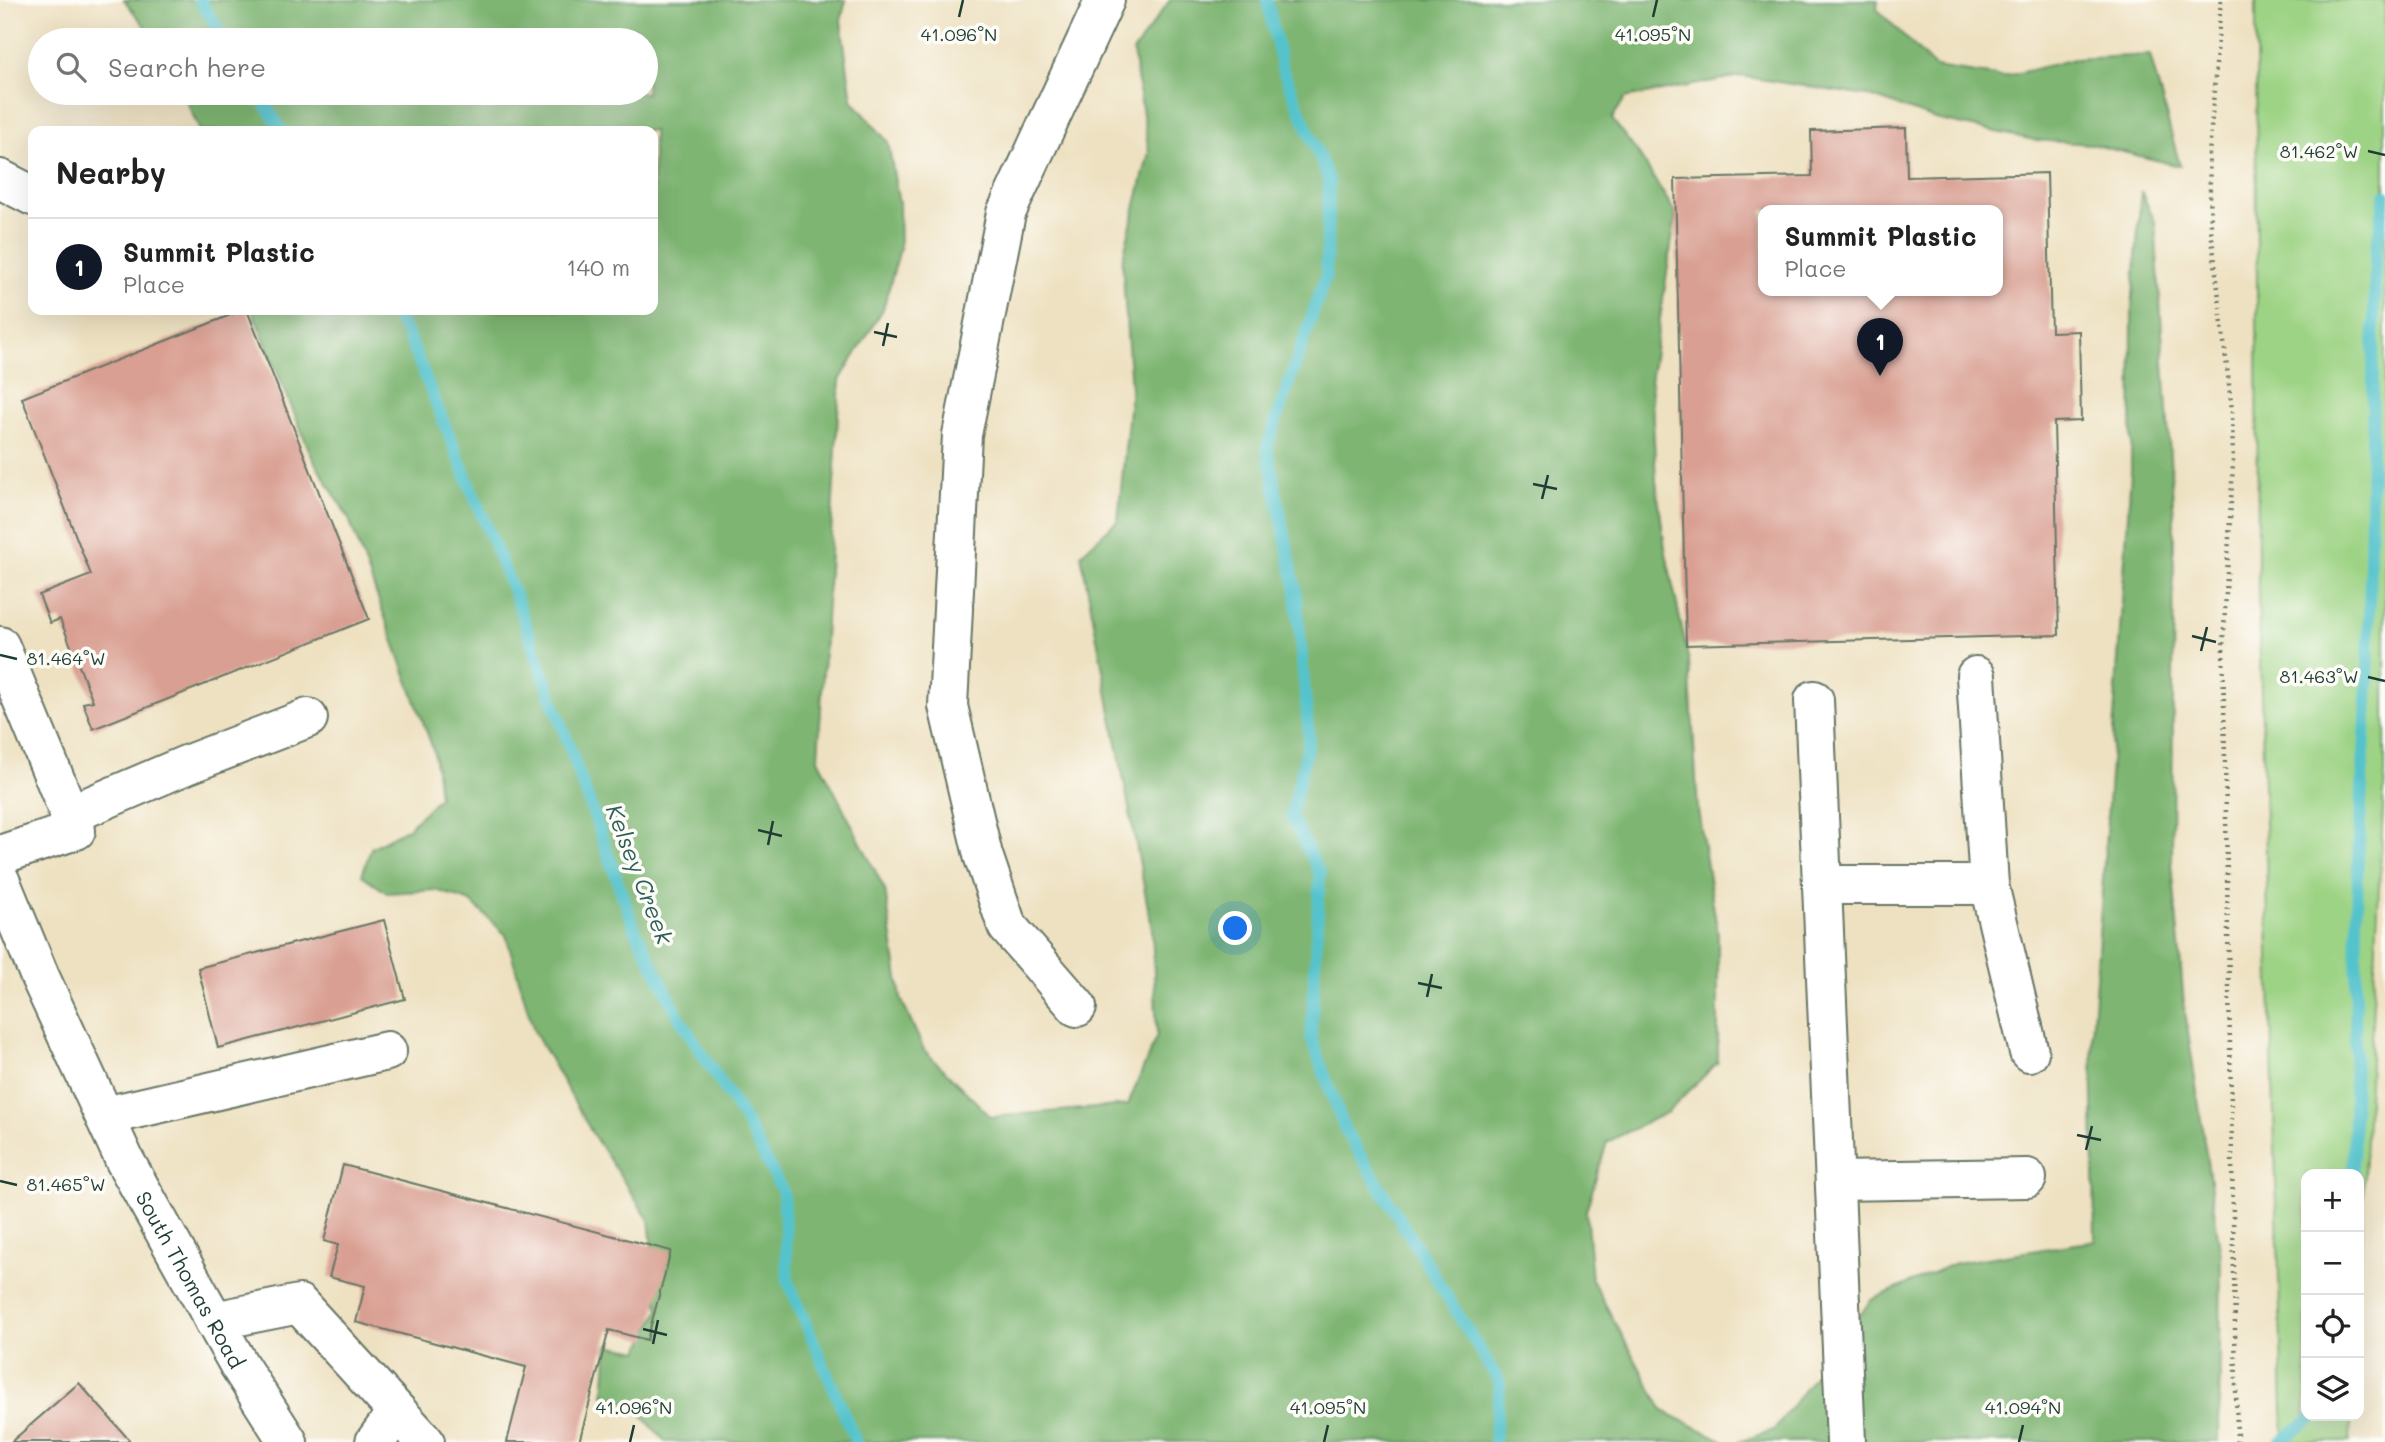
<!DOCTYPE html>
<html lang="en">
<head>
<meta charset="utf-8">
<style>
  body { margin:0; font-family:Mali,sans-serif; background:#f6f6f6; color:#222 }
  .controls { position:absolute; right:21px; bottom:21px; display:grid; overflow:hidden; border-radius:14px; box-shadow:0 7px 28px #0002 }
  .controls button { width:63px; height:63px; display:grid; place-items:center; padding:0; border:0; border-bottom:2px solid #e0e0e0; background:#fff; color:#222; font:35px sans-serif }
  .you { position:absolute; left:1236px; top:929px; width:24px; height:24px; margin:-18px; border:5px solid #fff; border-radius:50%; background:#1a73e8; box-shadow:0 0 0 10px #1a73e833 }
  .badge { display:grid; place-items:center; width:46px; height:46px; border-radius:50%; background:#111827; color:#fff; font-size:23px; font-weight:700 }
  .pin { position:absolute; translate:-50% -58px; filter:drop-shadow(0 2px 4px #0008) }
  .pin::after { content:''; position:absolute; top:37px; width:24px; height:21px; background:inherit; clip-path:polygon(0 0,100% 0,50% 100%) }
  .popup { position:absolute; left:1758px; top:205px; width:245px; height:91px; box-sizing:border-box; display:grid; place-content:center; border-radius:14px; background:#fff; filter:drop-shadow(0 2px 5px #0005); font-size:23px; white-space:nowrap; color:#767676 }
  .popup b { font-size:26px; color:#222 }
  .popup::after { content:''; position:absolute; left:50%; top:100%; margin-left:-14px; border:14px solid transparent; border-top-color:#fff }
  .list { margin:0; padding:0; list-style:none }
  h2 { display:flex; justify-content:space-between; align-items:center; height:91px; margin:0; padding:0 28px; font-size:30px }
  h2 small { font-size:23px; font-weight:400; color:#767676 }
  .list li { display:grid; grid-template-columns:46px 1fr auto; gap:21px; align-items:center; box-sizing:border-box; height:98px; padding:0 28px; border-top:2px solid #e0e0e0 }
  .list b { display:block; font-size:26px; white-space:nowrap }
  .list p { margin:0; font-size:23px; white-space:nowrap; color:#767676 }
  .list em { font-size:23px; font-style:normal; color:#767676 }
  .icon { flex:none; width:38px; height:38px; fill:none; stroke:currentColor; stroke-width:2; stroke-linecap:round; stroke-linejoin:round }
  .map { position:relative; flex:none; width:2385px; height:1442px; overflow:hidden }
  .search { position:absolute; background:#fff; box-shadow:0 7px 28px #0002; left:28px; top:28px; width:630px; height:77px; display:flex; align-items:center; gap:18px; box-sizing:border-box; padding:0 24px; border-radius:38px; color:#767676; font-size:26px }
  .panel { position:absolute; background:#fff; box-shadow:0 7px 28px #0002; left:28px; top:126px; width:630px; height:189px; border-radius:14px }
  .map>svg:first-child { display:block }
  .green { fill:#9dd384; stroke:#5e885c; stroke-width:2 }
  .forest { fill:#7eb572; stroke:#4e7953; stroke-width:2 }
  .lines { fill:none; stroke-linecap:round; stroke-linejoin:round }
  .stream { stroke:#55c3cc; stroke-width:12 }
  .building { fill:#d99f92; fill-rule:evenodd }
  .minor-casing { stroke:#677665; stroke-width:42 }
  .path { stroke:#677665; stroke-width:4.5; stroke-dasharray:2 5; stroke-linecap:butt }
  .minor { stroke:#fff; stroke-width:38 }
  .ticks { fill:none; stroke:#1f3d34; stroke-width:2.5 }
  .labels { text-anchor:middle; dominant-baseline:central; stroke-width:7; stroke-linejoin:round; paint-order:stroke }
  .street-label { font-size:21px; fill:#1f3d34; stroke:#fdfcf7 }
  .water-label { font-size:23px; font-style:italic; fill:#2c5e5a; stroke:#fdfcf7 }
  .ticks-label { font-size:18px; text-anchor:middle; fill:#1f3d34; stroke:#fdfcf7; stroke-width:7; stroke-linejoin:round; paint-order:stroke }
</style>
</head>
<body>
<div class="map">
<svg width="2385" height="1442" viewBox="0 0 2385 1442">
  <rect width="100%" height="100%" fill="#fdfcf7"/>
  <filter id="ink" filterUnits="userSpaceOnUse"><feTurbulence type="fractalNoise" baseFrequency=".0143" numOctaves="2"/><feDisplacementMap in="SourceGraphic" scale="14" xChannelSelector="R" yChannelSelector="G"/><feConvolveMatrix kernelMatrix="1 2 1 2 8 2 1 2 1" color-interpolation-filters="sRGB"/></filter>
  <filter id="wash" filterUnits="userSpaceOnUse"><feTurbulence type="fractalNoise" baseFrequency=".00686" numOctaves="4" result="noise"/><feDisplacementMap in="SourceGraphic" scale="28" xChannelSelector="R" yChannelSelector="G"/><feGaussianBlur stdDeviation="1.57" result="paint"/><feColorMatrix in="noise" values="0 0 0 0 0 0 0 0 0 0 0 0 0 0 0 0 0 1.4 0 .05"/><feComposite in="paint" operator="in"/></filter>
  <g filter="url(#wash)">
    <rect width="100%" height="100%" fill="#eee1c1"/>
    <!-- green -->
    <polygon class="green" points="2256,0 2385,0 2385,772 2359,1276 2359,1174 2306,1174 2306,1416 2351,1416 2350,1442 2284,1442 2258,593"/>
    <!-- forest -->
    <g class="forest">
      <polygon points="124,0 846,0 841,21 852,100 888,142 899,204 900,249 883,309 840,380 818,759 885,890 901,999 924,1050 991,1117 1128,1105 1157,1035 1152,929 1081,554 1118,520 1131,389 1122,261 1149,152 1133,52 1170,0 1878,0 1877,9 1935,67 2003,77 2074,59 2150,55 2180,166 2091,144 2034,140 1935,119 1873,97 1740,76 1625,98 1612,119 1640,156 1676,214 1651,377 1656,481 1665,548 1689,662 1698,810 1718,935 1718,1062 1668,1112 1607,1142 1586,1211 1592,1280 1663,1411 1726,1442 666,1442 631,1404 604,1395 608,1345 639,1351 659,1310 649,1220 594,1136 534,1031 506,935 471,902 436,890 387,893 362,875 371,848 408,828 439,797 434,752 349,519 312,457 252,310 653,310 653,131 200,131 183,93 646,93 646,40 156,40"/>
      <polygon points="2141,191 2155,222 2174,518 2172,863 2184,1004 2221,1256 2219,1442 1738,1442 1774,1430 1871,1300 1955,1263 2095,1241 2092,1037 2131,471 2132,309"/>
    </g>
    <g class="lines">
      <!-- stream -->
      <g class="stream">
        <polyline points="200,0 225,40"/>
        <polyline points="1267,0 1282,68 1329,180 1326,275 1267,447 1296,590 1309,739 1291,816 1320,874 1311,1038 1345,1130 1500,1383 1494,1442"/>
        <polyline points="258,93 282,131"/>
        <polyline points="392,310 408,335 516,598 634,927 680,1019 744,1119 783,1192 788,1281 856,1442"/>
        <polyline points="2353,1174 2358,858 2368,683 2375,257 2385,195"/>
        <polyline points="2280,1442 2315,1416"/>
      </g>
    </g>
    <g id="blocks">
      <!-- building -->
      <g class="building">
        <path d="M1906,128L1907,177L2047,173L2051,332L2079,331L2081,421L2054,422L2059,635L1686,645L1675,179L1812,176L1811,131ZM1763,210H1997V290H1763Z"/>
        <polygon points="243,310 247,310 369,619 93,729 83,703 93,701 60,619 50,623 39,595 91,575 22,398"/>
        <polygon points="384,920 405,999 218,1048 198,968"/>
        <polygon points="343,1165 671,1251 647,1340 609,1330 579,1442 507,1442 526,1367 356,1322 365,1286 329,1277 338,1245 324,1241"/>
        <polygon points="79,1383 131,1442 11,1442"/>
      </g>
    </g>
  </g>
  <g filter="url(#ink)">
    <use href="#blocks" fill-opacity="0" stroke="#677665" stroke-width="2"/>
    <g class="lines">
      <!-- minor casing -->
      <g class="minor-casing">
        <g id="minor">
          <polyline points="0,179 33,196"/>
          <polyline points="0,646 76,830 0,855"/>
          <polyline points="1976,676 1989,885 2029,1052"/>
          <polyline points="1814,700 1846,1442"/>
          <polyline points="69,815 186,765 308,718"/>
          <path id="s1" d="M0,880L40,977L125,1161L239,1365L288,1442"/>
          <polyline points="1822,885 1989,885"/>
          <polyline points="1077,1007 1007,926 983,855 948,706 962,435 1006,213 1105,0"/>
          <polyline points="105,1116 387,1051"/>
          <polyline points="1835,1181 2027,1178"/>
          <polyline points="214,1321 299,1304 425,1442"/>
          <polyline points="375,1442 397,1412"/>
        </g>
      </g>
      <!-- path -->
      <polyline class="path" points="2221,0 2209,155 2211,229 2232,411 2233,464 2223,648 2237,1442"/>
      <!-- minor -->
      <use href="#minor" class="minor"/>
    </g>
  </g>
  <!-- ticks -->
  <path class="ticks" d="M959,17L963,0M1653,17L1657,0M2368,151L2385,155M874,332L897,337M883,346L888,323M1533,484L1557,489M1542,499L1548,475M2192,636L2216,642M2201,651L2207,627M0,655L17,659M2368,677L2385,681M758,830L782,836M768,845L773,821M1418,983L1442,988M1427,997L1432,974M2077,1135L2101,1140M2086,1150L2092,1126M0,1181L17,1185M643,1329L667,1335M653,1344L658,1320M630,1442L634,1425M1324,1442L1328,1425M2019,1442L2023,1425"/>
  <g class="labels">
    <!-- street labels -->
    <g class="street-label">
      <text stroke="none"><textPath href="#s1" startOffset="443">South Thomas Road</textPath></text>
    </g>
    <!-- water labels -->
    <g class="water-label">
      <text transform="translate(640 874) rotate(69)">Kelsey Creek</text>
    </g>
  </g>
  <g class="ticks-label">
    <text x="959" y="41">41.096°N</text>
    <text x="1653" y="41">41.095°N</text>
    <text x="2319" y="158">81.462°W</text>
    <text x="66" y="665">81.464°W</text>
    <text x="2319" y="683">81.463°W</text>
    <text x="66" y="1191">81.465°W</text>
    <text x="634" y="1414">41.096°N</text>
    <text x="1328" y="1414">41.095°N</text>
    <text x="2023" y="1414">41.094°N</text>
  </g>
</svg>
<div class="controls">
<button>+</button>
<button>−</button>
<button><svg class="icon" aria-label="locate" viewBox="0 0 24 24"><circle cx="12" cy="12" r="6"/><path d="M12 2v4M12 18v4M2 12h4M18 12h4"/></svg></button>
<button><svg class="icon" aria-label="layers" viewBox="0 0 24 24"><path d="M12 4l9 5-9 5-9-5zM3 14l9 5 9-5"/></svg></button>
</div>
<div class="you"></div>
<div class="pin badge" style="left:1880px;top:376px">1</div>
<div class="popup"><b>Summit Plastic</b>Place</div>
<div class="search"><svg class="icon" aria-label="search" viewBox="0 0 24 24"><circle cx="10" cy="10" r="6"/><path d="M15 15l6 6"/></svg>Search here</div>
<section class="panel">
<h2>Nearby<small></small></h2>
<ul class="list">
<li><span class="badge">1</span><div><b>Summit Plastic</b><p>Place</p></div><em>140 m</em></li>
</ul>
</section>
</div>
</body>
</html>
